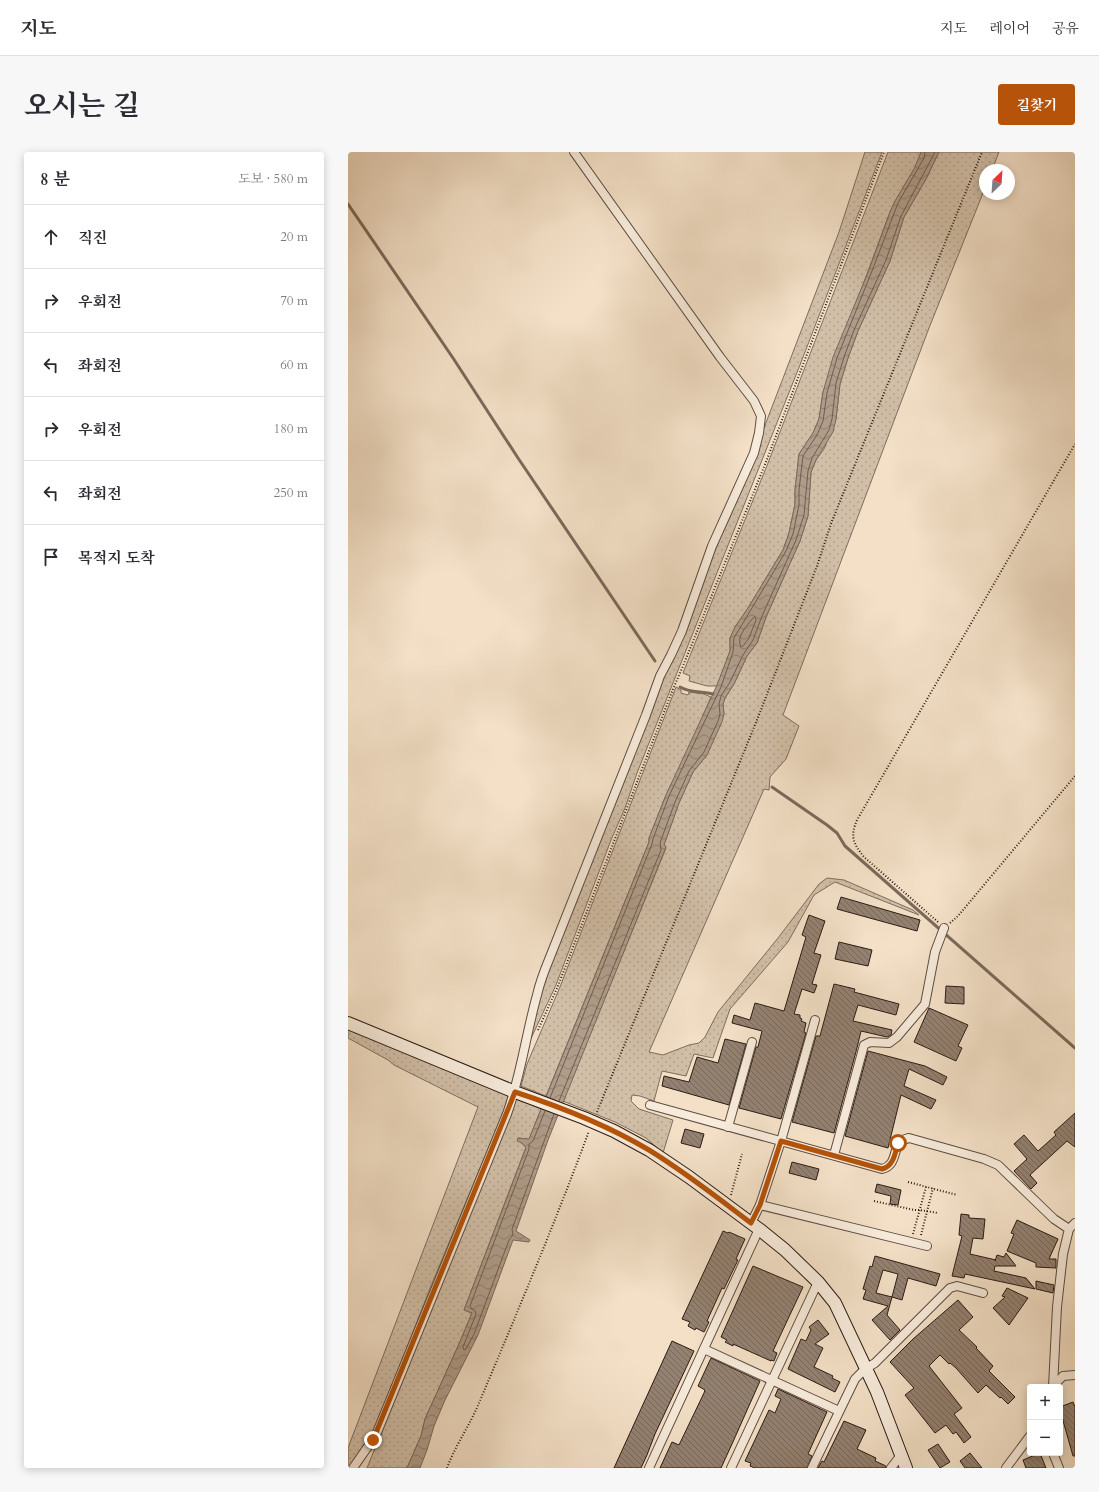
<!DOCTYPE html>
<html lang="ko">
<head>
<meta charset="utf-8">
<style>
  body { margin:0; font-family:Cardo,"Noto Serif KR",serif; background:#f7f7f7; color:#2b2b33 }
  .controls { position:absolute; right:12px; bottom:12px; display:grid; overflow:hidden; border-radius:4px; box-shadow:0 2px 10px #0003 }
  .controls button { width:36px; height:36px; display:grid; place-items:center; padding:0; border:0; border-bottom:1px solid #e1e1e2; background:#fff; color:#2b2b33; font:20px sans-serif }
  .compass { position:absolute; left:631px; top:12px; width:36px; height:36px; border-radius:50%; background:#fff; box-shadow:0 2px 10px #0003; rotate:25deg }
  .stop { position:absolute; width:12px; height:12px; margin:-9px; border:3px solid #b45309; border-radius:50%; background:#fff }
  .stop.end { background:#b45309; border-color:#fff; box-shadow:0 1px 4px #0008 }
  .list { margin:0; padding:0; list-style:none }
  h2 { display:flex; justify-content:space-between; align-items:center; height:52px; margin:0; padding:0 16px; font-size:17px }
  h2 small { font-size:13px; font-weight:400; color:#7c7c81 }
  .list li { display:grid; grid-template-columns:26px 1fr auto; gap:12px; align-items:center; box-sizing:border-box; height:64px; padding:0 16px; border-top:1px solid #e1e1e2 }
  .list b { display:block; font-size:15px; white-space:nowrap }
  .list em { font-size:13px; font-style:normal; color:#7c7c81 }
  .icon { flex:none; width:22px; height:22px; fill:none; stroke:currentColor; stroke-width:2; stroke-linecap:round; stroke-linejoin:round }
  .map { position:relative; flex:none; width:727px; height:1316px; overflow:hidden; border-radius:4px }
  header { display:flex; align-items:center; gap:24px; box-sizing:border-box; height:56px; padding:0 20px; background:#fff; border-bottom:1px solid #e1e1e2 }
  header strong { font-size:19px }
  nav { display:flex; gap:22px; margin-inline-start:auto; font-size:14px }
  .intro { display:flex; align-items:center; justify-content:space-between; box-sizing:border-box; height:96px; padding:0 24px }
  h1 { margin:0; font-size:28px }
  .button { padding:10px 18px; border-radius:4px; background:#b45309; color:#fff; font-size:14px; font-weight:700 }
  main { display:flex; gap:24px; padding:0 24px }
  aside { flex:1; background:#fff; border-radius:4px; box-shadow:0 2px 10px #0003 }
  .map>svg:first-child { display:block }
  .grass { fill:url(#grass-dots); stroke:#7e6d5e }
  .water { fill:url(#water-waves); stroke:#7b695a }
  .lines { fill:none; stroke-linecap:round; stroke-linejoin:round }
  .shore { stroke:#6e5c4e; stroke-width:1 }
  .stream { stroke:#7b695a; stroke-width:3 }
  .building { fill:url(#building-back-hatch); stroke:#2c1b13; fill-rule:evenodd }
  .minor-casing { stroke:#5e4c40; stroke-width:10 }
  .secondary-casing { stroke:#2c1b13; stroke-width:14 }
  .path { stroke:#2c1b13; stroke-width:2; stroke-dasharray:1 2; stroke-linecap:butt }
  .minor { stroke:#f7ebdb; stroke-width:8 }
  .secondary { stroke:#f7ebdb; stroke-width:12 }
  .route { stroke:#b45309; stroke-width:5 }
</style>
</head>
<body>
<header>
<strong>지도</strong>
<nav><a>지도</a><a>레이어</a><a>공유</a></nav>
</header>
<div class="intro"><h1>오시는 길</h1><a class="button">길찾기</a></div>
<main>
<aside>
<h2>8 분<small>도보 · 580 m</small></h2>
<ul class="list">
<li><svg class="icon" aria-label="ahead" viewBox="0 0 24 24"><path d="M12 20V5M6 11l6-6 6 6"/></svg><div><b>직진</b></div><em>20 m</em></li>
<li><svg class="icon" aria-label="right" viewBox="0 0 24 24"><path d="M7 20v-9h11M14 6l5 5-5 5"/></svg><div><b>우회전</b></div><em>70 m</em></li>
<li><svg class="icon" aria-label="left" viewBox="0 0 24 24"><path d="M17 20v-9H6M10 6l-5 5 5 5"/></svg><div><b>좌회전</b></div><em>60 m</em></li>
<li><svg class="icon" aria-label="right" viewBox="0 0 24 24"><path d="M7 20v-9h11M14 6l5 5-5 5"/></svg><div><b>우회전</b></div><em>180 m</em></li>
<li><svg class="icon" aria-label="left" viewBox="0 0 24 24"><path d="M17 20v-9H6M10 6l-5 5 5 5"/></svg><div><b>좌회전</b></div><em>250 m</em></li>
<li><svg class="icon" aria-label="arrive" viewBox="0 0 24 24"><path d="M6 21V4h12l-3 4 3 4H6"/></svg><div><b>목적지 도착</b></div></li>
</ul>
</aside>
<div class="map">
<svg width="727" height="1316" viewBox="0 0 727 1316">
  <defs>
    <pattern id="grass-dots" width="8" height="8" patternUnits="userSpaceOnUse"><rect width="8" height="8" fill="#d1bfa8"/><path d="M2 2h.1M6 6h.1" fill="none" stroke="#b4a490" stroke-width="1.8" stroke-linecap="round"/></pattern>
    <pattern id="water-waves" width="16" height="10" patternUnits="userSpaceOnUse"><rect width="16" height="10" fill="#af9d8a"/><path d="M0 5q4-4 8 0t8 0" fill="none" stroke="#8f7f70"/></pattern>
    <pattern id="building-back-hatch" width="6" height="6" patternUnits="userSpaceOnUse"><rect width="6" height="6" fill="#938171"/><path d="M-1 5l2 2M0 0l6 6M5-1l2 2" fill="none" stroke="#78695c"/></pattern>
  </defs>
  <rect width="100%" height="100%" fill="#f3e0c7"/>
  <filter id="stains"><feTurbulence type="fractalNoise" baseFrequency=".005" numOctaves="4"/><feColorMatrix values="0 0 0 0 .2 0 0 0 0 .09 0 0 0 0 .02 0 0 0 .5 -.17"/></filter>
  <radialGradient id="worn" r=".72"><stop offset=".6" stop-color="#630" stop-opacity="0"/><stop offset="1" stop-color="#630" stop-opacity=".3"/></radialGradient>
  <!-- grass -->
  <g class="grass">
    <polygon points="517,0 534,0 452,213 289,621 277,656 263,688 208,833 179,895 191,843 203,806 357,421 383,362 491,80"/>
    <path d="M540,0H573C569,19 550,41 542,60L475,240L471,267L465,281L451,302L447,338V352L441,381L435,398L400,456L387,475L382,486V499L369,534H359L341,529L342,524L335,521L420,311Z"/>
    <polygon points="591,0 651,0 644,18 637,18 637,36 581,176 435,563 451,574 438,607 422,625 421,638 416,637 301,900 315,903 341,893 351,891 357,885 370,860 430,786 471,732 479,726 496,728 565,758 571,763 487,730 466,743 440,790 382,857 365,906 346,902 338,924 314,919 306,949 292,944 284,943 283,949 291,957 325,968 315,1001 298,986 267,970 215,949 318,696 316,693 331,651 345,620 359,603 376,562 375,552 377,546 386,532 399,504 409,491 418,465 452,389 460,364 463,320 468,308 476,297 488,267 492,232 500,206 510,179 542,109 556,65 578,27"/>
    <polygon points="328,535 333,538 333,541 340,543 341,540 356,542 363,545 343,591 318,643 301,686 301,690 198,944 173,934 179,912 212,835"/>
    <polygon points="0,876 161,943 154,963 83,1134 26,1279 1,1316 0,1316 0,1296 130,955 46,913 40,908 0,886"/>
    <polygon points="168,946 193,957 181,988 171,986 170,988 178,995 116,1158 124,1161 111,1192 77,1267 73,1284 59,1316 19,1316"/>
  </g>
  <!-- water -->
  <polygon class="water" points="573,0 591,0 578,27 556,65 542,109 510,179 500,206 492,232 488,267 485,280 468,308 463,320 460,364 452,389 418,465 409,491 399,504 386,532 377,546 375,552 376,562 374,570 359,603 345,620 331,651 316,693 318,695 200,988 168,1079 182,1088 181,1090 165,1088 130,1183 97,1248 86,1274 79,1298 72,1316 59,1316 73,1284 77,1267 111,1192 124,1161 116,1158 178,996 174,991 169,989 170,986 181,987 301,690 301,686 318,643 369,533 382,499 382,486 387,475 400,456 435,398 441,381 447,352 447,338 451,302 465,281 471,267 475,240 485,205 521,118 542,60 547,49 567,15"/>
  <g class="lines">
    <!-- shore -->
    <g class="shore">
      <path d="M407,465L408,468L401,486L395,494L393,495C388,484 399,474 405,466Z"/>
      <polyline points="202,946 304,692 305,687 321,644 373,535 385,500 386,486 438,399 445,382 451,353 451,338 455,304 469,283 475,269 479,241 489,206 524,119 550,51 576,6 577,0"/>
      <polyline points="211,949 313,698 312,691 327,650 341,619 356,600 370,569 372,562 371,552 373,544 382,530 395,503 405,488 414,464 448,388 456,363 460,319 464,306 481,278 484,267 488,231 496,205 506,178 538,108 553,64 587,0"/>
      <polyline points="197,959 185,989 181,992 181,997 122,1154 123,1156 127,1159 128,1162 115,1195 116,1198 118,1197 126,1182 161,1088 165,1083 164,1077 206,962"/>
    </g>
    <!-- stream -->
    <g class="stream">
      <polyline points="0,52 105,206 170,306 307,509"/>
      <path d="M332,535C341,541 354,539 365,542"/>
      <polyline points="424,635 479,673 489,681 497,694 727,896"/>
    </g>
  </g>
  <!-- building -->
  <g class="building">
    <polygon points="493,745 572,768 569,779 489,757"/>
    <polygon points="461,763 477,769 466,801 473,803 464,832 469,833 466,841 454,837 446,862 452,863 452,866 454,867 453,869 458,871 456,880 458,881 433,967 391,956 408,895 410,895 414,879 384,871 386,863 402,868 407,851 436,859 458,785 454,783"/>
    <polygon points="491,790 524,798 520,814 487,807"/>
    <polygon points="486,832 507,837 506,840 551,852 548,863 510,853 505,869 544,878 543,883 539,885 513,879 509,896 486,981 444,970 468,884 472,884"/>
    <polygon points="598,834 616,835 616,852 597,851"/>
    <polygon points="581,856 620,873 610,894 614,896 608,909 566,890"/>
    <polygon points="377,887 398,892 381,953 314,934 316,924 341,930 349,905 370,911"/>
    <polygon points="520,899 577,914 599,925 595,933 561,917 556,934 588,948 583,957 553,943 540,996 497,984"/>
    <polygon points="727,961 727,995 719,989 682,1023 689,1031 683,1037 666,1019 679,1007 666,992 676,983 690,999 708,983 706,980"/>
    <polygon points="337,977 356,982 352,996 333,991"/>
    <polygon points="444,1010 471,1017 468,1028 441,1021"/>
    <polygon points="529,1032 553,1038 550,1053 542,1052 543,1044 527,1040"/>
    <polygon points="613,1062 621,1063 621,1066 637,1067 635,1087 625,1086 622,1102 648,1108 647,1109 649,1103 656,1105 658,1101 668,1114 647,1114 646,1119 678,1126 687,1137 617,1122 616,1126 604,1124 614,1084 611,1083"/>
    <polygon points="669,1068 710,1087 701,1107 708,1107 708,1116 688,1115 688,1111 659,1099 666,1082 663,1081"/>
    <polygon points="375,1079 380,1081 381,1080 397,1087 388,1107 390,1108 376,1137 374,1136 359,1169 361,1170 356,1180 348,1176 347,1178 340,1174 342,1170 334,1167"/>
    <path d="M527,1104L592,1122L588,1134L560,1126L554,1148L544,1145L539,1163L552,1178L542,1188L524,1168L540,1154L515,1147L518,1138L515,1137L522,1114L524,1115ZM535,1118L550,1122L544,1145L528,1141Z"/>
    <polygon points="405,1114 455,1135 425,1199 429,1201 426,1209 423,1208 423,1209 385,1192 385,1194 377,1190 379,1188 373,1185"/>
    <polygon points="688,1129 706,1133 705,1141 688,1137"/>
    <polygon points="659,1136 680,1146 661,1173 645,1156 657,1145 654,1144"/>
    <polygon points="610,1148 625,1165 611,1178 629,1195 628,1196 645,1214 641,1219 667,1245 660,1252 653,1245 652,1246 638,1233 630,1241 608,1216 602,1211 601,1212 592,1203 581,1214 614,1256 606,1262 623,1285 616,1291 608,1280 605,1282 598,1273 587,1281 557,1243 566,1236 542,1210 565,1187"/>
    <polygon points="470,1168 481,1182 467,1192 475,1196 466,1215 485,1224 484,1226 492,1230 487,1240 440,1217 453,1187 458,1189 463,1178 461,1175"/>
    <polygon points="324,1189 346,1199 307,1282 299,1303 293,1316 266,1316"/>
    <polygon points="363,1206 412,1229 384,1292 373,1316 312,1316 324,1290 331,1293 356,1241 357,1238 350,1234"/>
    <polygon points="430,1237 479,1260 460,1302 464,1304 459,1316 407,1316 402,1314 403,1311 397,1309 421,1258 427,1261 433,1247 427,1244"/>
    <polygon points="725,1250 727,1255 727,1304 725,1304 712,1258 712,1255"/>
    <polygon points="496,1269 518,1278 509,1297 528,1306 527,1309 538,1314 538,1316 470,1316 474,1309 476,1310"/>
    <polygon points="590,1292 602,1310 592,1316 580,1298"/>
    <polygon points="622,1301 634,1316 617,1316 612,1309"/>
    <polygon points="692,1301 698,1316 678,1316 675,1308"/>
  </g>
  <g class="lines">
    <!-- minor casing -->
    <g class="minor-casing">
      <g id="minor">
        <path d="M302,953L534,1017C553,1012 541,990 561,986L636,1007L650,1013L706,1067L721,1077L715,1102L709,1155L705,1235"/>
        <polyline points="380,975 404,890"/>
        <polyline points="486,1003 516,893 522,890 541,891 549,885 577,852 587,800 596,776"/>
        <polyline points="412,1053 579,1094"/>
        <polyline points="403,1071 412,1053 433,989 467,868"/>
        <polyline points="721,1077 727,1071"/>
        <polyline points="356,1197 491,1259"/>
        <polyline points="706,1233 715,1224 727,1223"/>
        <polyline points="705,1301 711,1316"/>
        <path d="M5,1316L28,1283L159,962C173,923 178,882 189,843C192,830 197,817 202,805L298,563L312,524L323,503L334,479L364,394L406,301L411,281L413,264L406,249L372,205L226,0"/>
        <polyline points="301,1316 411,1077"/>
        <polyline points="383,1316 470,1130"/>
        <polyline points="464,1316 507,1227 517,1217 527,1211 602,1136 609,1134 635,1141"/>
        <polyline points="543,1316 553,1303"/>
        <polyline points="658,1316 682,1284"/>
      </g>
    </g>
    <!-- secondary casing -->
    <g class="secondary-casing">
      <polyline id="secondary" points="0,871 167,940 236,966 266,979 301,998 341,1025 411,1077 437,1098 470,1130 487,1151 529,1240 558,1316"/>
    </g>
    <!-- path -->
    <g class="path">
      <path d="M590,770L516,705C505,691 502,685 509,668L727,292"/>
      <polyline points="602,771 610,764 727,624"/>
      <polyline points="190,878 210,834 325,537 335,514 418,310 536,0"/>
      <polyline points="249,960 409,568 469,414 484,369 634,0"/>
      <polyline points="560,1030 609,1043"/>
      <polyline points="383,1043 394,1002"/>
      <polyline points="526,1049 566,1058 572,1058 590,1061"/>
      <polyline points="565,1082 578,1035"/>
      <polyline points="573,1083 585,1036"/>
      <path d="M99,1316C108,1292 122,1273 131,1251C169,1161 207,1071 241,979"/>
    </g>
    <!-- minor -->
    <use href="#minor" class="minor"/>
    <!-- secondary -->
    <use href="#secondary" class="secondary"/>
  </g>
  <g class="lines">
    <!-- route -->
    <path class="route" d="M25,1288L167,940C213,955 259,973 301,998C337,1020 370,1046 403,1071L412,1053L433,989L534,1017C546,1014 547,1001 550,991"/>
  </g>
  <rect width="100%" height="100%" filter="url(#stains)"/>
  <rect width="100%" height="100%" fill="url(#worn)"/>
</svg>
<div class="controls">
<button>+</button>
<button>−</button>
</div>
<svg class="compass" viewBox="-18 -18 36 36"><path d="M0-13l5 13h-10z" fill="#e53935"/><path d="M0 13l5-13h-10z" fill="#7c7c81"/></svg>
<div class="stop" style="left:550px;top:991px"></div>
<div class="stop end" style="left:25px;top:1288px"></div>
</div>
</main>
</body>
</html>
